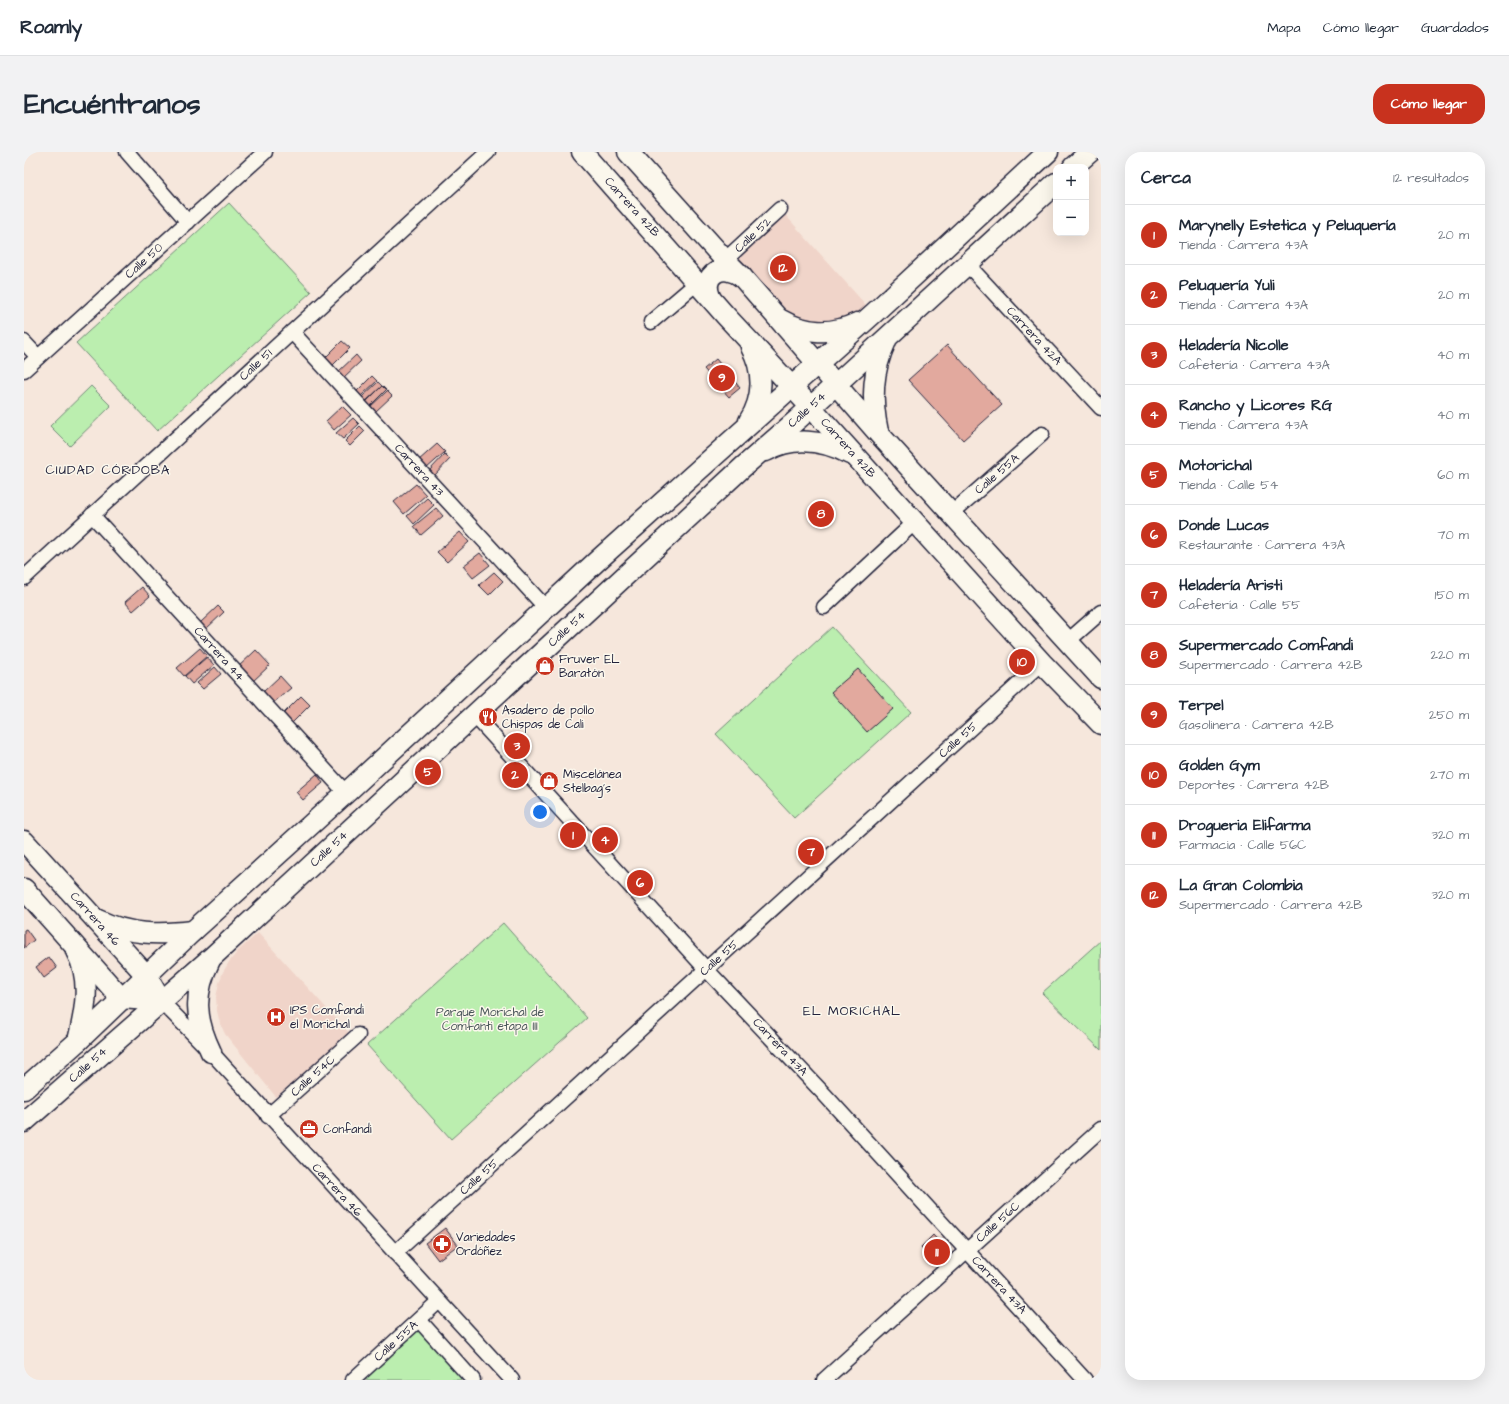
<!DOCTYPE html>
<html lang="es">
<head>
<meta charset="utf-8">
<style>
  body { margin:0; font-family:"Architects Daughter",sans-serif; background:#f2f2f3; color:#1f2937 }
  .controls { position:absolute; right:12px; top:12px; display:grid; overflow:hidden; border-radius:8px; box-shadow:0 4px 16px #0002 }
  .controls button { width:36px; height:36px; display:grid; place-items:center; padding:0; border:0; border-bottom:1px solid #e0e1e3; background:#fff; color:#1f2937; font:20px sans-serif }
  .you { position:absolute; left:516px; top:660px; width:14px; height:14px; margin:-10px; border:3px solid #fff; border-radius:50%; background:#1a73e8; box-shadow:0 0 0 6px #1a73e833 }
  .badge { display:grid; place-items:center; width:26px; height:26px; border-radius:50%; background:#c8321e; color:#fff; font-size:13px; font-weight:700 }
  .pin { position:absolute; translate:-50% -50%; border:2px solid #fff; box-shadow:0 1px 4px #0006 }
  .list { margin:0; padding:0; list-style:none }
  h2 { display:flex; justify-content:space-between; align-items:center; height:52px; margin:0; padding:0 16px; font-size:17px }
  h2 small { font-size:13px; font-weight:400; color:#747a83 }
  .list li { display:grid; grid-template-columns:26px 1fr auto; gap:12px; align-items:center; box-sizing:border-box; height:60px; padding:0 16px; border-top:1px solid #e0e1e3 }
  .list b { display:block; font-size:15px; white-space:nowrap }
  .list p { margin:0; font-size:13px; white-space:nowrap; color:#747a83 }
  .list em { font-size:13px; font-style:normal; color:#747a83 }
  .map { position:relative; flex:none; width:1077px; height:1228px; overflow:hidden; border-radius:16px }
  header { display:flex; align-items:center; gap:24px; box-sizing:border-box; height:56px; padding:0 20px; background:#fff; border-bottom:1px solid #e0e1e3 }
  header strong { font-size:19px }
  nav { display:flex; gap:22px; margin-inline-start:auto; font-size:14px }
  .intro { display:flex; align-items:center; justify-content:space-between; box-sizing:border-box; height:96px; padding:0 24px }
  h1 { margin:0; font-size:28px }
  .button { padding:10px 18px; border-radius:16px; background:#c8321e; color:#fff; font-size:14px; font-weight:700 }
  main { display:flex; gap:24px; padding:0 24px }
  aside { flex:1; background:#fff; border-radius:16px; box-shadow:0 4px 16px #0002 }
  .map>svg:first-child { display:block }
  .built { fill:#f0d4c9 }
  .green { fill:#bbeeaf; stroke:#6e8875 }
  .building { fill:#e2a99e; stroke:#22223b }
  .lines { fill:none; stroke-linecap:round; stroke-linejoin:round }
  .street-casing { stroke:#22223b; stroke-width:17 }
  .secondary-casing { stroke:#22223b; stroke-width:23 }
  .street { stroke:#fbf7ec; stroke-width:14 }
  .secondary { stroke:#fbf7ec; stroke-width:20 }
  .labels { text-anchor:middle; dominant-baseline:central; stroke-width:3; stroke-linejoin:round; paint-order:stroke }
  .street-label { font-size:12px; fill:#22223b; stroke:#fbf7ec }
  .poi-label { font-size:12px; fill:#22223b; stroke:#fbf7ec; text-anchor:start }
  .park-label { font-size:12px; fill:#485558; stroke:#fbf7ec }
  .neighbourhood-label { font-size:13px; letter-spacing:1px; fill:#22223b; stroke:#fbf7ec }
</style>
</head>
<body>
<header>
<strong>Roamly</strong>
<nav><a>Mapa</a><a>Cómo llegar</a><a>Guardados</a></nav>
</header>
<div class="intro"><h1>Encuéntranos</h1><a class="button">Cómo llegar</a></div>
<main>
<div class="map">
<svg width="1077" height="1228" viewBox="0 0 1077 1228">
  <rect width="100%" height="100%" fill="#f6e7dc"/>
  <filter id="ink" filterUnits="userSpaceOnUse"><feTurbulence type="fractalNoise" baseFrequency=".025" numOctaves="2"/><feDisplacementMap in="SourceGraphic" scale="8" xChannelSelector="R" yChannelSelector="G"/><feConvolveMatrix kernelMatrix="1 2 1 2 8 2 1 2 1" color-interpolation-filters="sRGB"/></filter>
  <g filter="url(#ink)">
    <!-- built -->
    <g class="built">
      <polygon points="756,57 841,152 850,161 780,178 701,108"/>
      <polygon points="234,781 326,882 252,945 201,882 196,871 193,859 192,845 195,831 199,820 205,810 214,799"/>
    </g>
    <!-- green -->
    <g class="green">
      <polygon points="205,51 287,140 133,279 52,191"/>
      <polygon points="67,234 87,254 46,294 26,274"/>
      <polygon points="808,475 887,560 770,666 692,582"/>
      <polygon points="479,771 563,866 427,987 343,893"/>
      <polygon points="1077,788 1077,898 1018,841"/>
      <polygon points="395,1168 449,1228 329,1228"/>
    </g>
    <!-- building -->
    <g class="building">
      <polygon points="318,189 326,196 307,215 300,207"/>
      <polygon points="923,193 978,253 939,288 884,228"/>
      <polygon points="332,203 337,209 319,226 314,220"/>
      <polygon points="692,207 716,236 705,245 680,217"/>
      <polygon points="348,224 353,229 337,244 332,240"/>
      <polygon points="354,230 358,234 342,249 338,245"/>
      <polygon points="358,234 362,238 346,254 342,250"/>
      <polygon points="363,239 368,244 351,260 346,255"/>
      <polygon points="318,254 327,263 310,278 302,269"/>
      <polygon points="329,266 335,272 319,287 312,281"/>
      <polygon points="336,274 341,279 326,294 321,289"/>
      <polygon points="413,292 421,300 402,317 394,309"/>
      <polygon points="421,302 426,307 410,324 405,319"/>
      <polygon points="392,332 402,343 380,362 370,350"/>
      <polygon points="403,346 410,353 390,372 383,364"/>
      <polygon points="412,356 419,364 397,383 390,374"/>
      <polygon points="436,380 445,390 423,410 413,400"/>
      <polygon points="456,401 466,413 449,426 439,414"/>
      <polygon points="470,420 479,429 465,443 455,433"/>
      <polygon points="118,435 126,444 109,459 101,450"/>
      <polygon points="194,454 200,460 182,477 176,471"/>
      <polygon points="176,496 183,504 160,524 153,516"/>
      <polygon points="232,498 246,513 227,531 213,516"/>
      <polygon points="183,505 190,513 168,532 161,524"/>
      <polygon points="191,515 197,522 179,537 173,531"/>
      <polygon points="834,517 869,557 843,580 807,540"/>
      <polygon points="256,524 267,536 249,551 239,540"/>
      <polygon points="277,544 286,553 267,572 258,563"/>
      <polygon points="293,622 299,631 279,648 272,640"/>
      <polygon points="2,777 10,788 0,796 0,778"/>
      <polygon points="25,805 33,816 20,826 12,815"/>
      <polygon points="421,1076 434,1093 414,1108 401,1091"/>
      <polygon points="909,1083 929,1105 916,1116 897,1095"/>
    </g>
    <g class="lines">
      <!-- street casing -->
      <g class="street-casing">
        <g id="street">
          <polyline points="103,0 164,70"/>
          <polyline points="701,108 756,57"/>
          <polyline points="943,112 1077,256"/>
          <polyline points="627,170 674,130"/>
          <polyline points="268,180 522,456"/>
          <polyline points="0,190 14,205"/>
          <polyline points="0,218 241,0"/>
          <polyline points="928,361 1018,282"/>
          <polyline points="68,363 322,641"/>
          <polyline points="0,426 464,0"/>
          <polyline points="800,455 891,370"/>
          <polyline points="1044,489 1077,460"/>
          <polyline points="450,563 682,817 801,943 1061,1228"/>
          <polyline points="137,849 187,900 488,1228"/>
          <polyline points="244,964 334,883"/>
          <polyline points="371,1101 1018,511"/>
          <polyline points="395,1168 449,1228"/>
          <polyline points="329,1228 415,1149"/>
          <polyline points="800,1228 1077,977"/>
        </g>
      </g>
      <!-- secondary casing -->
      <g class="secondary-casing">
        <g id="secondary">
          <polyline points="558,0 701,163 795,264 1018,511 1077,572"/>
          <polyline points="604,0 701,108 718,125 855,282 1077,526"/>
          <polyline points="1049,15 1066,0"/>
          <path d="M686,145C677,122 699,110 718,125"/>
          <path d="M757,168C781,182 808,183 833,171"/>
          <path d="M725,269C740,246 740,219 727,195"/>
          <path d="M854,280C847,248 848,219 862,189"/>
          <path d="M742,299C769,284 799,288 826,302"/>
          <polyline points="0,689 122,823 137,849"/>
          <polyline points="0,737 97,846 137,849"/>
          <path d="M74,768C105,783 135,783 169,779"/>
          <path d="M52,799C68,827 61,860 54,889"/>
          <path d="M186,808C169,842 171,867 187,900"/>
          <polyline points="0,937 54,889 169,779 322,641 573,409 850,161 1024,0"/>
          <polyline points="0,970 187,806 719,315 774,267 1032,31"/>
        </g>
      </g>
      <!-- street -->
      <use href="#street" class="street"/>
      <!-- secondary -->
      <use href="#secondary" class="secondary"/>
    </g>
  </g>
  <!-- icons -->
  <defs>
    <g id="shop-disc" transform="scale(1)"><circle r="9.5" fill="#c8321e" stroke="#fbf7ec"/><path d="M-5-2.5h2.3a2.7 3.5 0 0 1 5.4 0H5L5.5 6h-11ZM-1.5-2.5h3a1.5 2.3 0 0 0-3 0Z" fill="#fff"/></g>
    <g id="restaurant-disc" transform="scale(1)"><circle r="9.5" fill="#c8321e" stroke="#fbf7ec"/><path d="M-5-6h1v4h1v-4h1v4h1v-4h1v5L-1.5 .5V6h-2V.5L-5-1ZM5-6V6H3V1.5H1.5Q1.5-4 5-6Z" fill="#fff"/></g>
    <g id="hospital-disc" transform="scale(1)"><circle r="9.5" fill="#c8321e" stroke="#fbf7ec"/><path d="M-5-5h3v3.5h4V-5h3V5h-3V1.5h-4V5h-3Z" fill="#fff"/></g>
    <g id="office-disc" transform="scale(1)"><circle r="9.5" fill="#c8321e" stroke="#fbf7ec"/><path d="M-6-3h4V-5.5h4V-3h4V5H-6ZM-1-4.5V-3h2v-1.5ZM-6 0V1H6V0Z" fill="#fff"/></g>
    <g id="pharmacy-disc" transform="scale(1)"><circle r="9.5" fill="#c8321e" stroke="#fbf7ec"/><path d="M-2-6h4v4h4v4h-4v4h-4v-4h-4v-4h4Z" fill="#fff"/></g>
  </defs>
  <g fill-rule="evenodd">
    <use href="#shop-disc" x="521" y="514"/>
    <use href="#restaurant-disc" x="464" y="565"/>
    <use href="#shop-disc" x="525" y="629"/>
    <use href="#hospital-disc" x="252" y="865"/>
    <use href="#office-disc" x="285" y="977"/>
    <use href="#pharmacy-disc" x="418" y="1092"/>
  </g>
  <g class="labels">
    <!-- street labels -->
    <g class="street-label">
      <text transform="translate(608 55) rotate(48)">Carrera 42B</text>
      <text transform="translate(729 83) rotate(-43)">Calle 52</text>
      <text transform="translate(120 109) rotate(-42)">Calle 50</text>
      <text transform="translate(1010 184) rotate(47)">Carrera 42A</text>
      <text transform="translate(232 213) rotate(-43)">Calle 51</text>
      <text transform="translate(783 258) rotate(-42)">Calle 54</text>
      <text transform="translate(824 296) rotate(48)">Carrera 42B</text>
      <text transform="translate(395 318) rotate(47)">Carrera 43</text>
      <text transform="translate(973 322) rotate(-41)">Calle 55A</text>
      <text transform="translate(543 477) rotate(-43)">Calle 54</text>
      <text transform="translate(195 502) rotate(48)">Carrera 44</text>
      <text transform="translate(934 588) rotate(-42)">Calle 55</text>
      <text transform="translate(305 697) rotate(-43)">Calle 54</text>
      <text transform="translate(71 767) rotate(48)">Carrera 46</text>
      <text transform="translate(695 806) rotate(-42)">Calle 55</text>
      <text transform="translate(756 895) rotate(47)">Carrera 43A</text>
      <text transform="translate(64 913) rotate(-42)">Calle 54</text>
      <text transform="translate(289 924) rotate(-42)">Calle 54C</text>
      <text transform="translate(455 1025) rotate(-42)">Calle 55</text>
      <text transform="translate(313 1038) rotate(47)">Carrera 46</text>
      <text transform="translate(974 1070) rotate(-42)">Calle 56C</text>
      <text transform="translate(975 1133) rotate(47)">Carrera 43A</text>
      <text transform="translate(372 1189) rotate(-42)">Calle 55A</text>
    </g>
    <!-- poi labels -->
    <g class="poi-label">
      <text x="535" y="507">Fruver EL<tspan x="535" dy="14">Baratón</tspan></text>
      <text x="478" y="558">Asadero de pollo<tspan x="478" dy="14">Chispas de Cali</tspan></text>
      <text x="539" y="622">Miscelánea<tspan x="539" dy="14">Stelbag's</tspan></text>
      <text x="266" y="858">IPS Comfandi<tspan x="266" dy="14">el Morichal</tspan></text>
      <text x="299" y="977">Confandi</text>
      <text x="432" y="1085">Variedades<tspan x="432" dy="14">Ordóñez</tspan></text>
    </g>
    <!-- park labels -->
    <g class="park-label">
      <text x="466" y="860">Parque Morichal de<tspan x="466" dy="14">Comfanti etapa III</tspan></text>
    </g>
    <!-- neighbourhood labels -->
    <g class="neighbourhood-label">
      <text x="84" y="318">CIUDAD CÓRDOBA</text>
      <text x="828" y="859">EL MORICHAL</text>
    </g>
  </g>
</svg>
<div class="controls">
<button>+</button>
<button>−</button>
</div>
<div class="you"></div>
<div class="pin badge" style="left:549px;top:683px">1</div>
<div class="pin badge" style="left:491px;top:623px">2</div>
<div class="pin badge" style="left:493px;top:594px">3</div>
<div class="pin badge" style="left:581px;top:688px">4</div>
<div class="pin badge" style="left:404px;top:620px">5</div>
<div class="pin badge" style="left:616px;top:731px">6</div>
<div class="pin badge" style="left:787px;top:700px">7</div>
<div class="pin badge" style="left:797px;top:362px">8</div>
<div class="pin badge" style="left:698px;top:226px">9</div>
<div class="pin badge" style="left:998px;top:510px">10</div>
<div class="pin badge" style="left:913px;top:1100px">11</div>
<div class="pin badge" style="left:759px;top:116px">12</div>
</div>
<aside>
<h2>Cerca<small>12 resultados</small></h2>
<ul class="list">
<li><span class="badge">1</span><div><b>Marynelly Estetica y Peluquería</b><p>Tienda · Carrera 43A</p></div><em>20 m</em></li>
<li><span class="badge">2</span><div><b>Peluquería Yuli</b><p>Tienda · Carrera 43A</p></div><em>20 m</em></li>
<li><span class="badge">3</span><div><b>Heladería Nicolle</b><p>Cafetería · Carrera 43A</p></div><em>40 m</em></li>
<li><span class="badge">4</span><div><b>Rancho y Licores RG</b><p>Tienda · Carrera 43A</p></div><em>40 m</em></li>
<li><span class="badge">5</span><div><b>Motorichal</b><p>Tienda · Calle 54</p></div><em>60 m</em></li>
<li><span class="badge">6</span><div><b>Donde Lucas</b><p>Restaurante · Carrera 43A</p></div><em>70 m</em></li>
<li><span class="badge">7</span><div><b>Heladería Aristi</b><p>Cafetería · Calle 55</p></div><em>150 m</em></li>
<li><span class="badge">8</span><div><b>Supermercado Comfandi</b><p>Supermercado · Carrera 42B</p></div><em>220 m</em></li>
<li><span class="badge">9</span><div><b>Terpel</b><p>Gasolinera · Carrera 42B</p></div><em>250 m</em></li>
<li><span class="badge">10</span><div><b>Golden Gym</b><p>Deportes · Carrera 42B</p></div><em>270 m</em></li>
<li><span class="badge">11</span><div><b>Drogueria Elifarma</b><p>Farmacia · Calle 56C</p></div><em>320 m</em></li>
<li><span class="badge">12</span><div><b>La Gran Colombia</b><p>Supermercado · Carrera 42B</p></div><em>320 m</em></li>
</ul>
</aside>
</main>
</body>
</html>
